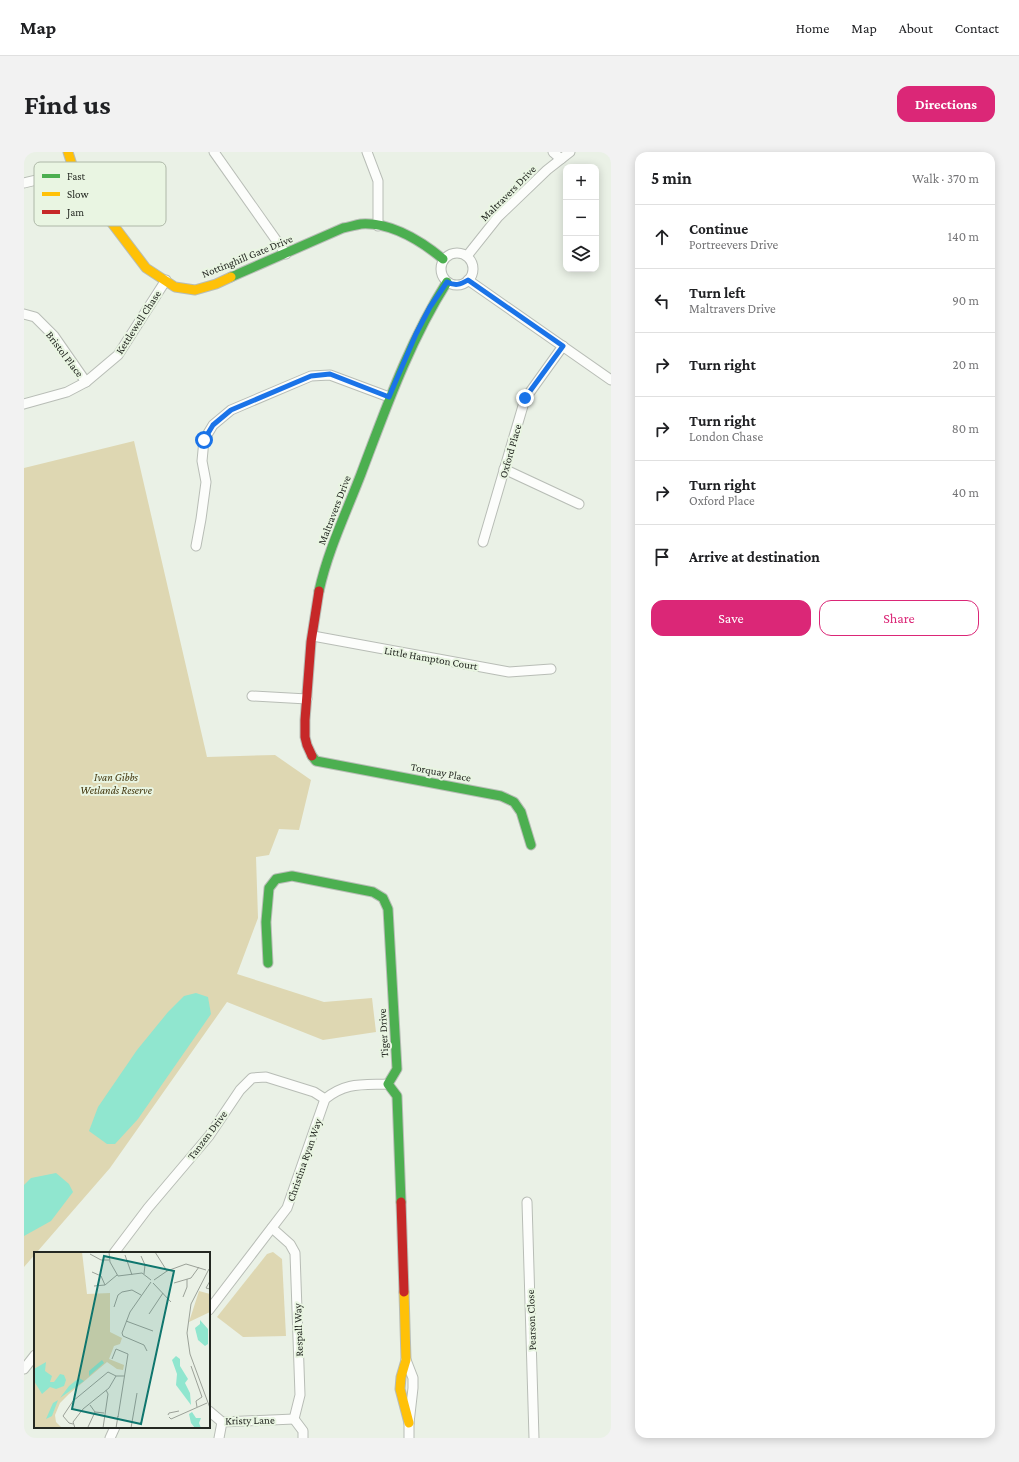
<!DOCTYPE html>
<html lang="en">
<head>
<meta charset="utf-8">
<style>
  body { margin:0; font-family:"Crimson Pro",serif; background:#f2f2f2; color:#202124 }
  .controls { position:absolute; right:12px; top:12px; display:grid; overflow:hidden; border-radius:8px; box-shadow:0 2px 10px #0003 }
  .controls button { width:36px; height:36px; display:grid; place-items:center; padding:0; border:0; border-bottom:1px solid #e0e0e0; background:#fff; color:#202124; font:20px sans-serif }
  .stop { position:absolute; width:12px; height:12px; margin:-9px; border:3px solid #1a73e8; border-radius:50%; background:#fff }
  .stop.end { background:#1a73e8; border-color:#fff; box-shadow:0 1px 4px #0008 }
  .list { margin:0; padding:0; list-style:none }
  h2 { display:flex; justify-content:space-between; align-items:center; height:52px; margin:0; padding:0 16px; font-size:17px }
  h2 small { font-size:13px; font-weight:400; color:#757577 }
  .list li { display:grid; grid-template-columns:26px 1fr auto; gap:12px; align-items:center; box-sizing:border-box; height:64px; padding:0 16px; border-top:1px solid #e0e0e0 }
  .list b { display:block; font-size:15px; white-space:nowrap }
  .list p { margin:0; font-size:13px; white-space:nowrap; color:#757577 }
  .list em { font-size:13px; font-style:normal; color:#757577 }
  .actions { display:flex; gap:8px; padding:12px 16px }
  .actions a { flex:1; padding:9px 0; border:1px solid #db2777; border-radius:12px; text-align:center; font-size:14px; color:#db2777 }
  .actions .main { background:#db2777; color:#fff }
  .icon { flex:none; width:22px; height:22px; fill:none; stroke:currentColor; stroke-width:2; stroke-linecap:round; stroke-linejoin:round }
  .map { position:relative; flex:none; width:587px; height:1286px; overflow:hidden; border-radius:12px }
  header { display:flex; align-items:center; gap:24px; box-sizing:border-box; height:56px; padding:0 20px; background:#fff; border-bottom:1px solid #e0e0e0 }
  header strong { font-size:19px }
  nav { display:flex; gap:22px; margin-inline-start:auto; font-size:14px }
  .intro { display:flex; align-items:center; justify-content:space-between; box-sizing:border-box; height:96px; padding:0 24px }
  h1 { margin:0; font-size:28px }
  .button { padding:10px 18px; border-radius:12px; background:#db2777; color:#fff; font-size:14px; font-weight:700 }
  main { display:flex; gap:24px; padding:0 24px }
  aside { flex:1; background:#fff; border-radius:12px; box-shadow:0 2px 10px #0003 }
  .map>svg:first-child { display:block }
  .green { fill:#ded7b2 }
  .water { fill:#90e6cf }
  .lines { fill:none; stroke-linecap:round; stroke-linejoin:round }
  .street-casing { stroke:#b8bdb6; stroke-width:11 }
  .fast-casing { stroke:#b8bdb6; stroke-width:11 }
  .slow-casing { stroke:#b8bdb6; stroke-width:11 }
  .jam-casing { stroke:#b8bdb6; stroke-width:11 }
  .street { stroke:#fcfdfb; stroke-width:9 }
  .fast { stroke:#4caf50; stroke-width:9 }
  .slow { stroke:#ffc107; stroke-width:9 }
  .jam { stroke:#c62828; stroke-width:9 }
  .route { stroke:#1a73e8; stroke-width:5 }
  .labels { text-anchor:middle; dominant-baseline:central; stroke-width:4; stroke-linejoin:round; paint-order:stroke }
  .street-label { font-size:11px; fill:#242822; stroke:#e9f5e2 }
  .park-label { font-size:11px; font-style:italic; fill:#41350c; stroke:#e9f5e2 }
  .inset-road { fill:none; stroke:#9ba198; stroke-width:1 }
  .view { fill:#0f766e; fill-opacity:0.15; stroke:#0f766e; stroke-width:2 }
  .inset-edge { fill:none; stroke:#242822; stroke-width:2 }
  .key { fill:#e9f5e2; stroke:#aeb8a8; stroke-width:1 }
  .key-label { font-size:11px; fill:#242822 }
</style>
</head>
<body>
<header>
<strong>Map</strong>
<nav><a>Home</a><a>Map</a><a>About</a><a>Contact</a></nav>
</header>
<div class="intro"><h1>Find us</h1><a class="button">Directions</a></div>
<main>
<div class="map">
<svg width="587" height="1286" viewBox="0 0 587 1286">
  <rect width="100%" height="100%" fill="#eaf1e6"/>
  <!-- green -->
  <g class="green">
    <polygon points="110,289 183,605 251,603 287,628 275,678 255,677 245,703 232,705 234,766 213,822 300,850 348,846 352,880 299,888 203,850 86,1016 0,1115 0,316"/>
    <polygon points="249,1100 258,1107 262,1184 219,1185 193,1165 243,1102"/>
  </g>
  <!-- water -->
  <g class="water">
    <polygon points="172,841 184,845 187,862 114,967 91,992 83,992 65,979 74,955 113,898 144,860 160,844"/>
    <polygon points="32,1021 45,1032 49,1040 27,1069 0,1084 0,1033 7,1026"/>
  </g>
  <g class="lines">
    <!-- street casing -->
    <g class="street-casing">
      <g id="street">
        <polyline points="190,0 262,102"/>
        <polyline points="343,0 354,29 354,74"/>
        <polyline points="529,0 537,7"/>
        <polyline points="0,31 50,19"/>
        <circle cx="433" cy="117" r="16"/>
        <polyline points="443,104 474,65 523,18 546,0"/>
        <polyline points="444,128 587,228"/>
        <polyline points="0,162 11,165 30,184 62,230"/>
        <polyline points="0,252 43,240 62,230 94,203 142,128"/>
        <polyline points="480,317 555,352"/>
        <polyline points="459,390 501,247 539,194"/>
        <polyline points="172,394 177,367 182,330 178,309 180,288 189,273 207,258 287,224 306,223 365,245"/>
        <polyline points="289,484 485,520 527,517"/>
        <polyline points="228,544 283,547"/>
        <polyline points="503,1050 510,1286"/>
        <polyline points="248,1076 266,1092 271,1101 276,1243 270,1267 279,1279 279,1286"/>
        <polyline points="90,1101 124,1056 185,984 216,938 228,926 242,925 290,940 301,947"/>
        <path d="M185,1158L263,1056L301,947C322,930 338,933 364,932"/>
        <polyline points="382,1208 389,1226 389,1236 385,1271 385,1286"/>
        <polyline points="0,1217 11,1203"/>
        <polyline points="185,1259 198,1270 270,1267"/>
        <polyline points="86,1286 91,1275"/>
        <polyline points="195,1286 198,1270"/>
      </g>
    </g>
    <!-- fast casing -->
    <g class="fast-casing">
      <g id="fast">
        <path d="M207,125L319,76C325,75 331,73 337,72C367,70 397,89 419,107"/>
        <path d="M295,439C304,398 322,361 337,322C362,256 385,190 423,130"/>
        <polyline points="288,604 292,609 477,644 490,650 497,660 507,693"/>
        <polyline points="244,811 242,770 245,736 252,727 268,724 349,740 359,746 364,757 373,917 364,932 373,944 377,1050"/>
      </g>
    </g>
    <!-- slow casing -->
    <g class="slow-casing">
      <g id="slow">
        <polyline points="44,0 50,19 59,33 122,116 151,135 171,138 192,132 207,125"/>
        <polyline points="380,1140 382,1208 377,1225 376,1237 385,1271"/>
      </g>
    </g>
    <!-- jam casing -->
    <g class="jam-casing">
      <g id="jam">
        <polyline points="288,604 283,593 281,585 281,568 287,490 295,439"/>
        <polyline points="377,1050 380,1140"/>
      </g>
    </g>
    <!-- street -->
    <use href="#street" class="street"/>
    <!-- fast -->
    <use href="#fast" class="fast"/>
    <!-- slow -->
    <use href="#slow" class="slow"/>
    <!-- jam -->
    <use href="#jam" class="jam"/>
  </g>
  <g class="lines">
    <!-- route -->
    <path class="route" d="M180,288L189,273L207,258L287,224L306,222L365,245L392,182L406,155L423,130C431,134 436,133 444,128L539,194L501,246"/>
  </g>
  <g class="labels">
    <!-- street labels -->
    <g class="street-label">
      <text transform="translate(484 41) rotate(-45)">Maltravers Drive</text>
      <text transform="translate(223 104) rotate(-22)">Nottinghill Gate Drive</text>
      <text transform="translate(114 170) rotate(-57)">Kettlewell Chase</text>
      <text transform="translate(41 202) rotate(53)">Bristol Place</text>
      <text transform="translate(486 299) rotate(-74)">Oxford Place</text>
      <text transform="translate(310 358) rotate(-69)">Maltravers Drive</text>
      <text transform="translate(407 506) rotate(10)">Little Hampton Court</text>
      <text transform="translate(417 620) rotate(11)">Torquay Place</text>
      <text transform="translate(359 881) rotate(-93)">Tiger Drive</text>
      <text transform="translate(183 983) rotate(-53)">Tanzen Drive</text>
      <text transform="translate(280 1008) rotate(-71)">Christina Ryan Way</text>
      <text transform="translate(507 1168) rotate(-92)">Pearson Close</text>
      <text transform="translate(274 1178) rotate(-92)">Respall Way</text>
      <text transform="translate(226 1268) rotate(-1)">Kristy Lane</text>
    </g>
    <!-- park labels -->
    <g class="park-label">
      <text x="92" y="625">Ivan Gibbs<tspan x="92" dy="13">Wetlands Reserve</tspan></text>
    </g>
  </g>
  <!-- overview -->
  <g transform="translate(10 1100)">
    <rect width="176" height="176" fill="#eaf1e6"/>
    <path d="M0,0H48L53,42L76,41V80L88,86L86,92L80,94L75,107L90,113L89,118L83,117L73,110L35,142L26,151L21,163L22,170L28,176H0ZM165,39L176,42V60L155,70Z" fill="#ded7b2"/>
    <path d="M166,68L174,77V92L171,94L164,88L161,76L166,72ZM142,104L146,107V114L154,127L151,131L156,141L157,153L142,133L143,122L138,108ZM68,108L70,111L55,124V119ZM12,110L11,119L18,124L16,130H20L26,122L30,123L32,128L30,134L22,137L16,135L8,142L0,129V117ZM45,126L50,129L26,146L35,134ZM24,148L18,164L12,167L19,151ZM158,160L162,166H167L165,171L167,176H161L157,171L155,162Z" fill="#90e6cf"/>
    <path class="inset-road" d="M75,0L76,10L84,24L108,21L117,28M121,0L133,19M56,2L67,8H75M91,3L98,23M107,4L111,13L110,22M175,17L157,52L153,81L156,102L176,156M58,20L67,24L71,33M120,28L133,19L152,12L172,18M176,29L172,36L176,37M119,31L137,50M140,31L157,26L165,15M60,34L71,33L83,23M149,45L153,35V27M80,55L84,43L88,40L98,38L107,43M115,62L129,41M92,69L119,79M113,99L110,93L89,84L88,81L96,60L117,30M78,107L82,97L94,102L84,165M157,114L168,145L162,149L163,155M56,153L61,160L70,161M134,163L135,161L145,159M135,165L137,167L173,151M39,172L35,171L29,164L39,149L74,120L82,124M54,175L61,160M41,176L39,170L49,157L75,136L82,124H90M69,176L74,142L72,138M82,176L84,164M97,176L103,141"/>
    <path class="view" d="M70,4L140,19L107,172L38,157Z"/>
    <rect width="176" height="176" class="inset-edge"/>
  </g>
  <!-- legend -->
  <rect x="10" y="10" width="132" height="64" rx="6" class="key"/>
  <rect x="18" y="22" width="18" height="4" fill="#4caf50"/>
  <rect x="18" y="40" width="18" height="4" fill="#ffc107"/>
  <rect x="18" y="58" width="18" height="4" fill="#c62828"/>
  <g class="key-label">
    <text x="43" y="28">Fast</text>
    <text x="43" y="46">Slow</text>
    <text x="43" y="64">Jam</text>
  </g>
</svg>
<div class="controls">
<button>+</button>
<button>−</button>
<button><svg class="icon" aria-label="layers" viewBox="0 0 24 24"><path d="M12 4l9 5-9 5-9-5zM3 14l9 5 9-5"/></svg></button>
</div>
<div class="stop" style="left:180px;top:288px"></div>
<div class="stop end" style="left:501px;top:246px"></div>
</div>
<aside>
<h2>5 min<small>Walk · 370 m</small></h2>
<ul class="list">
<li><svg class="icon" aria-label="ahead" viewBox="0 0 24 24"><path d="M12 20V5M6 11l6-6 6 6"/></svg><div><b>Continue</b><p>Portreevers Drive</p></div><em>140 m</em></li>
<li><svg class="icon" aria-label="left" viewBox="0 0 24 24"><path d="M17 20v-9H6M10 6l-5 5 5 5"/></svg><div><b>Turn left</b><p>Maltravers Drive</p></div><em>90 m</em></li>
<li><svg class="icon" aria-label="right" viewBox="0 0 24 24"><path d="M7 20v-9h11M14 6l5 5-5 5"/></svg><div><b>Turn right</b></div><em>20 m</em></li>
<li><svg class="icon" aria-label="right" viewBox="0 0 24 24"><path d="M7 20v-9h11M14 6l5 5-5 5"/></svg><div><b>Turn right</b><p>London Chase</p></div><em>80 m</em></li>
<li><svg class="icon" aria-label="right" viewBox="0 0 24 24"><path d="M7 20v-9h11M14 6l5 5-5 5"/></svg><div><b>Turn right</b><p>Oxford Place</p></div><em>40 m</em></li>
<li><svg class="icon" aria-label="arrive" viewBox="0 0 24 24"><path d="M6 21V4h12l-3 4 3 4H6"/></svg><div><b>Arrive at destination</b></div></li>
</ul>
<div class="actions"><a class="main">Save</a><a>Share</a></div>
</aside>
</main>
</body>
</html>
